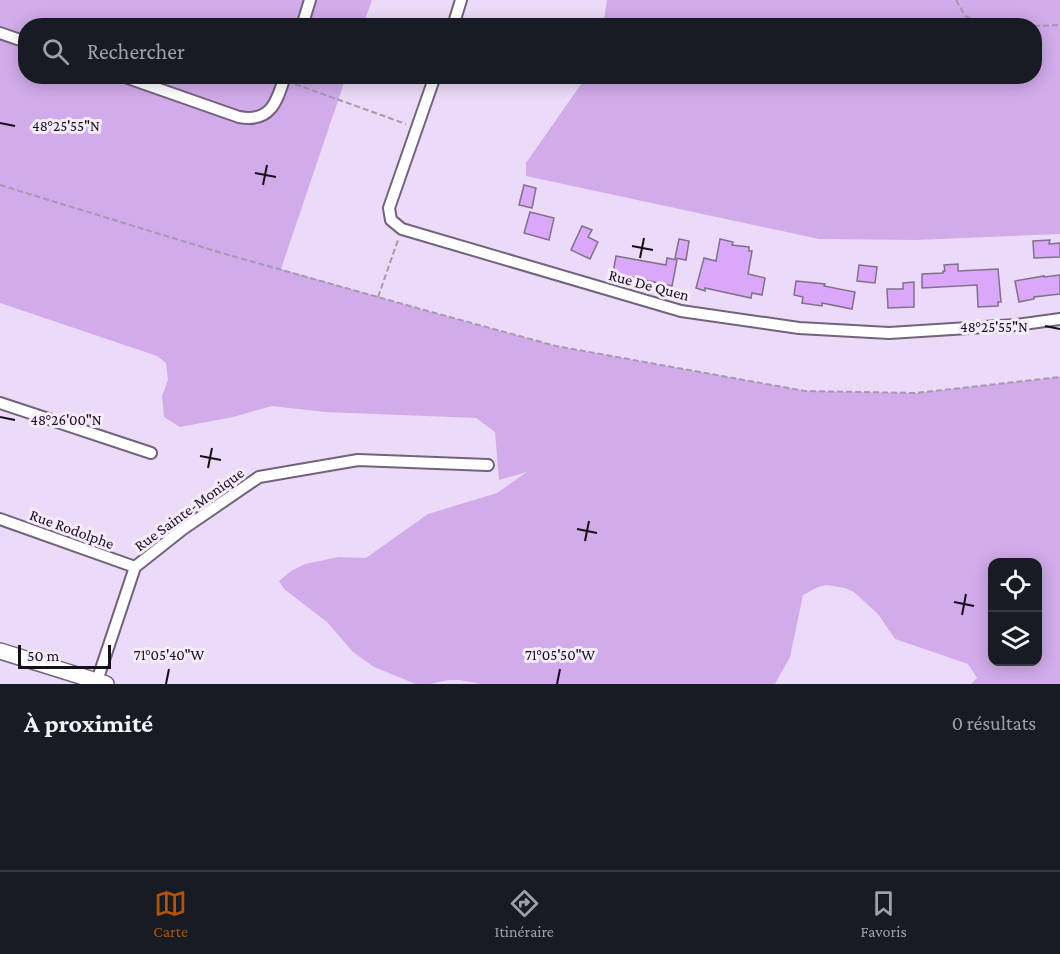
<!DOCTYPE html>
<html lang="fr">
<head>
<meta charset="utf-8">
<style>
  body { margin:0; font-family:"Crimson Pro",serif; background:#242831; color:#f1f3f6 }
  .controls { position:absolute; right:18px; bottom:18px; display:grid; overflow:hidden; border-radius:12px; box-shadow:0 3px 15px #0003 }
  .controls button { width:54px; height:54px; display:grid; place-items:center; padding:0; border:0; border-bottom:2px solid #363941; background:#171b24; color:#f1f3f6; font:30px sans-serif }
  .scale { position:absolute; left:18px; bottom:15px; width:93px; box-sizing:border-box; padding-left:6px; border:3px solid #16101a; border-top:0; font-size:16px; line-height:21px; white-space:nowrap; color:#16101a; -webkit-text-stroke:4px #f5ebfc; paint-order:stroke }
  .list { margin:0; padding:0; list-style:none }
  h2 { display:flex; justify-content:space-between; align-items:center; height:78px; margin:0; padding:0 24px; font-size:26px }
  h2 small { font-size:20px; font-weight:400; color:#9ea1a6 }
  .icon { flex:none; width:33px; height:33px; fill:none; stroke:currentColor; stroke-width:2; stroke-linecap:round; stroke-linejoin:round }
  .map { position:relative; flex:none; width:1060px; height:684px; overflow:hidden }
  .search { position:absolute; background:#171b24; box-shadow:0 3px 15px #0003; left:18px; right:18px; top:18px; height:66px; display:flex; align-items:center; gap:15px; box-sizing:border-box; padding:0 21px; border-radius:24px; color:#9ea1a6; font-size:22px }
  .sheet { height:186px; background:#171b24 }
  nav { display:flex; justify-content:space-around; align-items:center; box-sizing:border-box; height:84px; border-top:2px solid #363941; background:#171b24; font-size:16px; color:#9ea1a6 }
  nav a { display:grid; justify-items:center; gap:3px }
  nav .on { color:#b45309 }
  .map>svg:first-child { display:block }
  .green { fill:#d1abea; fill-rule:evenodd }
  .building { fill:#daa7f9; stroke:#80718b; stroke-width:1.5 }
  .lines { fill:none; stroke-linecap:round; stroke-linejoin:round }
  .minor-casing { stroke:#72637c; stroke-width:14 }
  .secondary-casing { stroke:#72637c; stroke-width:18 }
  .path { stroke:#a699b0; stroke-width:2; stroke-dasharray:6 3; stroke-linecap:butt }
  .minor { stroke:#fff; stroke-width:10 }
  .secondary { stroke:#fff; stroke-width:15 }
  .ticks { fill:none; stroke:#16101a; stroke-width:2 }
  .labels { text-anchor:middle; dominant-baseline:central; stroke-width:6; stroke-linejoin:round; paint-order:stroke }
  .street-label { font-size:16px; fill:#16101a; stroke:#f5ebfc }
  .ticks-label { font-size:15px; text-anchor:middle; fill:#16101a; stroke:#f5ebfc; stroke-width:6; stroke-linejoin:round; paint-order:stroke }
</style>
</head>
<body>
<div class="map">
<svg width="1060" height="684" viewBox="0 0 1060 684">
  <rect width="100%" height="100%" fill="#ecdbf8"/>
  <!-- green -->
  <g class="green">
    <path d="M0,0H372L363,25L26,26V76L346,77L281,269L424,310L556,346L805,391L916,393L1060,377V684H971L977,678L968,664L895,639L878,614L854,592L845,588L827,585L818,587L803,595L790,657L775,684H481L459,680H449L430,684H416L374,667L353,652L327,622L284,589L279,581L291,571L305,564L339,557L366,558L428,514L497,493L527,472L499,480L495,432L476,418L325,412L272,406L233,417L180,427L164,417L162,396L168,380L166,363L157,356L0,303ZM992,562H1038V662H992Z"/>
    <polygon points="607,0 1060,0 1060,234 917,240 819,239 526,176 526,163 586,77 1034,76 1034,26 603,25"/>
  </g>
  <!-- building -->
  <g class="building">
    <polygon points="524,185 536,188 532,208 519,205"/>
    <polygon points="530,212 554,218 549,240 524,233"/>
    <polygon points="582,226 592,230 588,237 598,242 590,259 571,250"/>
    <polygon points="679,239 689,241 686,260 675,258"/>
    <polygon points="720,239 733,242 732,245 749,247 749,251 752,251 748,274 765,278 762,295 752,293 751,298 705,288 705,291 696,288 704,258 716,261"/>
    <polygon points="1050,240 1049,244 1060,243 1060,257 1034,258 1033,241"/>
    <polygon points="616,256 666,265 667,258 677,260 672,286 613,273"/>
    <polygon points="958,264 958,271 998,269 1001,302 998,302 998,306 978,307 977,285 922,288 922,274 943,273 943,271 945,271 944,265"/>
    <polygon points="859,265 877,267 875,283 857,281"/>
    <polygon points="1060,275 1060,294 1034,297 1034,299 1019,302 1015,281 1044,276 1044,277"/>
    <polygon points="796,281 825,284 824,286 855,292 852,309 822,303 822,306 802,303 803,297 794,295"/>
    <polygon points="914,282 914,307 888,308 887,289 903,289 903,283"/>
  </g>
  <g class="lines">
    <!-- minor casing -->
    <g class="minor-casing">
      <g id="minor">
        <polyline points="302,26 310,0"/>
        <polyline points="453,26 461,0"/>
        <polyline points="0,33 26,42"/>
        <path d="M122,76L239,117C271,123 277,101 285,76"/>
        <polyline points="435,76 389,208 391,220 402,229 681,311 799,328 889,333 1016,325 1060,319"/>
        <polyline points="0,403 151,453"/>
        <polyline points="0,519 135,567"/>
        <polyline points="97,681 135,567 183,529 259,477 358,460 488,465"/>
      </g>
    </g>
    <!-- secondary casing -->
    <g class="secondary-casing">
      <polyline id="secondary" points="0,651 106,684"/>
    </g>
    <!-- path -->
    <g class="path">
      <polyline points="956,0 965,16 989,26"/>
      <polyline points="1034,26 1060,25"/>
      <polyline points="295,84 406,124"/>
      <polyline points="0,185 225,254 424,310 556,346 805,391 916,393 1060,377"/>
      <polyline points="378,297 398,240"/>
    </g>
    <!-- minor -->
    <use href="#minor" class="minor"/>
    <!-- secondary -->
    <use href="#secondary" class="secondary"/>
  </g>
  <!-- ticks -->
  <path class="ticks" d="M0,123L15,126M255,173L276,177M263,185L267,165M632,246L653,250M640,258L644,238M1045,326L1060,329M0,417L15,420M200,456L221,460M208,468L212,448M577,529L597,533M585,541L589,521M954,602L974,606M962,615L966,594M166,684L169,669M557,684L560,669"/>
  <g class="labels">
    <!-- street labels -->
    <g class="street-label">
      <text transform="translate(649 285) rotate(15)">Rue De Quen</text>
      <text transform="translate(189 509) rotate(-36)">Rue Sainte-Monique</text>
      <text transform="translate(72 529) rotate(20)">Rue Rodolphe</text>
    </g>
  </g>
  <g class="ticks-label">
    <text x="66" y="131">48°25'55"N</text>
    <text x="994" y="332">48°25'55"N</text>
    <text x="66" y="425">48°26'00"N</text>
    <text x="169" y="660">71°05'40"W</text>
    <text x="560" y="660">71°05'50"W</text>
  </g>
</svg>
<div class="controls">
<button><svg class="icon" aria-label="locate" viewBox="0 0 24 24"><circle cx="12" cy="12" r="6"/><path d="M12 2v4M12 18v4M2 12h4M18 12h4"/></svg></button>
<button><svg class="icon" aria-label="layers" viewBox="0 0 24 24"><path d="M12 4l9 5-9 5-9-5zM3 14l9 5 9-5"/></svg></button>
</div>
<div class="scale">50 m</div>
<div class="search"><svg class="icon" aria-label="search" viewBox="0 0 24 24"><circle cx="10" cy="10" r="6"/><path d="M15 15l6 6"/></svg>Rechercher</div>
</div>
<section class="sheet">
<h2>À proximité<small>0 résultats</small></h2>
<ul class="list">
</ul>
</section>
<nav>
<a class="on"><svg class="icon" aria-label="map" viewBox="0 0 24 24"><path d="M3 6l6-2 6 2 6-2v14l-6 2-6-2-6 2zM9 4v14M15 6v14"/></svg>Carte</a>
<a><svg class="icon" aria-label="directions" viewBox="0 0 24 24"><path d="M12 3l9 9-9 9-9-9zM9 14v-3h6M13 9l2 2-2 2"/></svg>Itinéraire</a>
<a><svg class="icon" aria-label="saved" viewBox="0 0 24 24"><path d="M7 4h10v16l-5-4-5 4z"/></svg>Favoris</a>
</nav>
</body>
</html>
